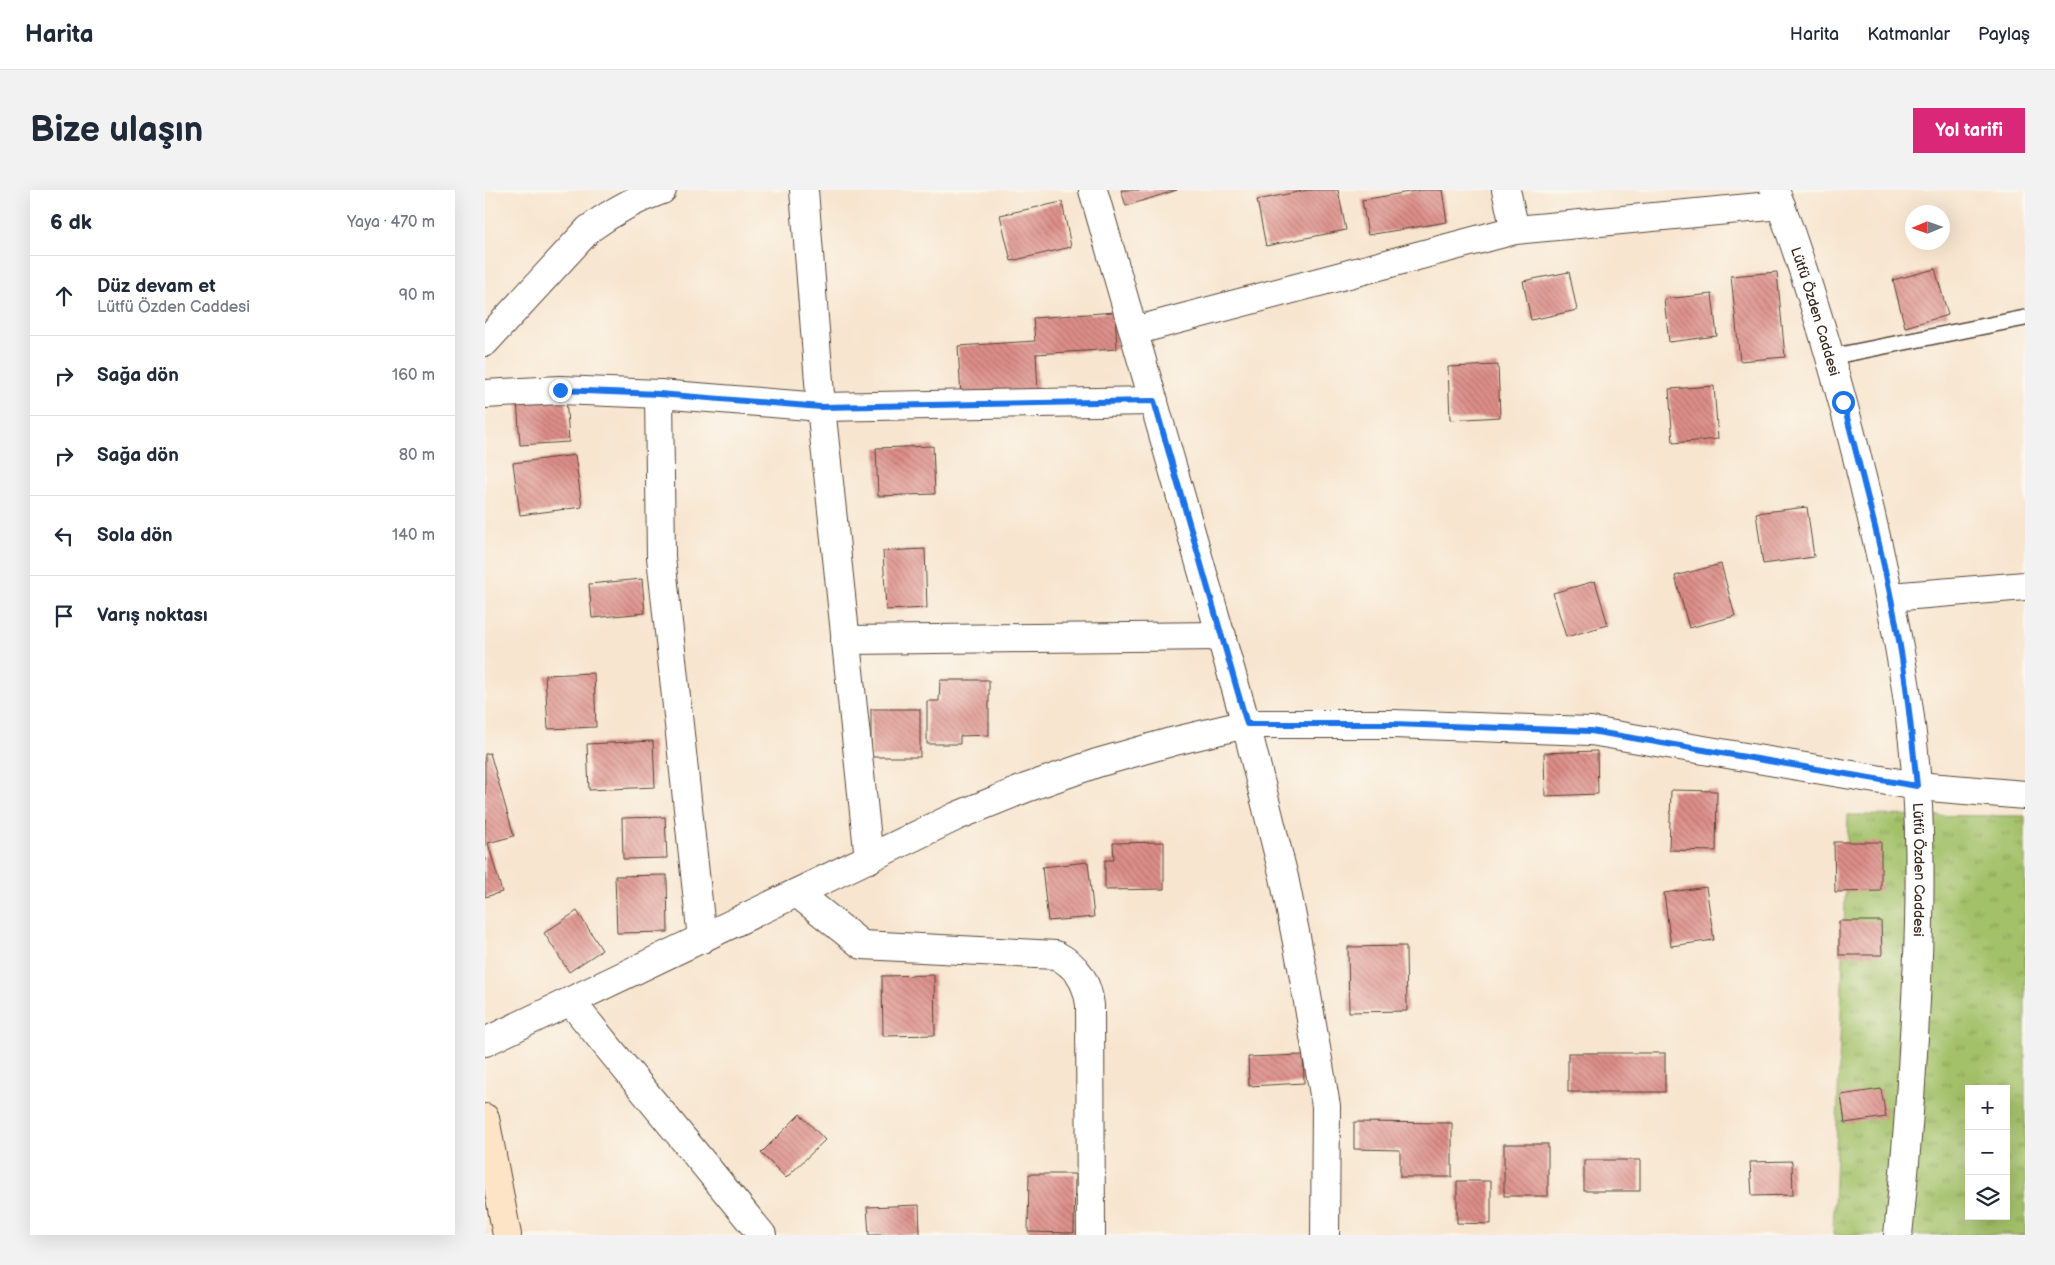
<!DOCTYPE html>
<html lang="tr">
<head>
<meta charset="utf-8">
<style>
  body { margin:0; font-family:"Balsamiq Sans",sans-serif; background:#f2f2f3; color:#1f2937 }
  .controls { position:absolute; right:15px; bottom:15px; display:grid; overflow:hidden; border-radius:0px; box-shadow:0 5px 20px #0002 }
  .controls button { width:45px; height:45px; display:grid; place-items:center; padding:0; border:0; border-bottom:1px solid #e0e1e3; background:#fff; color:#1f2937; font:25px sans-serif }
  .compass { position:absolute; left:1420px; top:15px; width:45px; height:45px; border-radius:50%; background:#fff; box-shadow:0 5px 20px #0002; rotate:268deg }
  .stop { position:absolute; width:15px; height:15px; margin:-11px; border:4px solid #1a73e8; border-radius:50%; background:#fff }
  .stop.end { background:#1a73e8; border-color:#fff; box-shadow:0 1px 5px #0008 }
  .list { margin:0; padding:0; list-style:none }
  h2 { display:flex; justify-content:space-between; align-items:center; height:65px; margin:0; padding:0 20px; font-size:21px }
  h2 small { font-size:16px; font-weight:400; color:#747a83 }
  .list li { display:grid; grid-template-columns:32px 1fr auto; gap:15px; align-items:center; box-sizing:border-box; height:80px; padding:0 20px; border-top:1px solid #e0e1e3 }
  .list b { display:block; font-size:19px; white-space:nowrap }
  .list p { margin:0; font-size:16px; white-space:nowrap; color:#747a83 }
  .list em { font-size:16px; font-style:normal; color:#747a83 }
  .icon { flex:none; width:28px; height:28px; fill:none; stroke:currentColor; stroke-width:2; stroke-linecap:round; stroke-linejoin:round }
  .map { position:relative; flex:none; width:1540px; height:1045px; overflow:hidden; border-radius:0px }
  header { display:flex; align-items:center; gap:30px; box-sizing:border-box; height:70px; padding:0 25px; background:#fff; border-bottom:1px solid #e0e1e3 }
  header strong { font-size:24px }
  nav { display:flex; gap:28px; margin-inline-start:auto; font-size:18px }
  .intro { display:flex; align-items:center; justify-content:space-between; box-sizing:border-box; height:120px; padding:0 30px }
  h1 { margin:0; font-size:35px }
  .button { padding:12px 22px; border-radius:0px; background:#db2777; color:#fff; font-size:18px; font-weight:700 }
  main { display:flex; gap:30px; padding:0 30px }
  aside { flex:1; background:#fff; border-radius:0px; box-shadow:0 5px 20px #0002 }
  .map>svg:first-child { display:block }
  .grass { fill:url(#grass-tufts); stroke:#6f7644; fill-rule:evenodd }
  .building { fill:url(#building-back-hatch) }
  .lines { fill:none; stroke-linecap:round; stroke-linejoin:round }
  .lane-casing { stroke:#574639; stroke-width:18 }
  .street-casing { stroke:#574639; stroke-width:30 }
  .secondary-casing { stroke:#574639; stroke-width:30 }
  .lane { stroke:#fff; stroke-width:15 }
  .street { stroke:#fff; stroke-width:28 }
  .secondary { stroke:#fee4c6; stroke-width:28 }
  .route { stroke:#1a73e8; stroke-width:6 }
  .labels { text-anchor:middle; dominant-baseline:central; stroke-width:4; stroke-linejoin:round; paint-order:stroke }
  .street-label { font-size:14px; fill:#3b2a1e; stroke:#fbf7ec }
</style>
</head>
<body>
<header>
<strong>Harita</strong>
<nav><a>Harita</a><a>Katmanlar</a><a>Paylaş</a></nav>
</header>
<div class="intro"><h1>Bize ulaşın</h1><a class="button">Yol tarifi</a></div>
<main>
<aside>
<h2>6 dk<small>Yaya · 470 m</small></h2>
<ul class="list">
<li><svg class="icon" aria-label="ahead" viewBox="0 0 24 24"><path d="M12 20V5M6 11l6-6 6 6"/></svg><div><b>Düz devam et</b><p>Lütfü Özden Caddesi</p></div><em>90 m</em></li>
<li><svg class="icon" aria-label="right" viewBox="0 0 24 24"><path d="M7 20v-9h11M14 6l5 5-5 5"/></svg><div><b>Sağa dön</b></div><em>160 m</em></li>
<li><svg class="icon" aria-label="right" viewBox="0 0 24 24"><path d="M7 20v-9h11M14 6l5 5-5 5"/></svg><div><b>Sağa dön</b></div><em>80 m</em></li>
<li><svg class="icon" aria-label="left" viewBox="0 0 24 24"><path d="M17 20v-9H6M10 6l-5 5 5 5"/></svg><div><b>Sola dön</b></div><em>140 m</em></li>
<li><svg class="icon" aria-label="arrive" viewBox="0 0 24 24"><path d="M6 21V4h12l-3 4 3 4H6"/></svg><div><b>Varış noktası</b></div></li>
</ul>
</aside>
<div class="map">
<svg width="1540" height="1045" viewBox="0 0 1540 1045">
  <defs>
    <pattern id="grass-tufts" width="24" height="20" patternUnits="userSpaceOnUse" patternTransform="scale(1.25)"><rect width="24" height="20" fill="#a3c169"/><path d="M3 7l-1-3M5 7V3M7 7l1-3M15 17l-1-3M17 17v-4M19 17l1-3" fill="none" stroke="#869d56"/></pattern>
    <pattern id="building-back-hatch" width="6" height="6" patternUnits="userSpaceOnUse" patternTransform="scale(1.25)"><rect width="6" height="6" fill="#dd8e89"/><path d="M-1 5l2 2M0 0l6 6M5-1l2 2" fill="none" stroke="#b4746f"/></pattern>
  </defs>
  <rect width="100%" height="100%" fill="#fbf7ec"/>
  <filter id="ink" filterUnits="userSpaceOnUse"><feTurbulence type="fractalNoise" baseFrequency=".02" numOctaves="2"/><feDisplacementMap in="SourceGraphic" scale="10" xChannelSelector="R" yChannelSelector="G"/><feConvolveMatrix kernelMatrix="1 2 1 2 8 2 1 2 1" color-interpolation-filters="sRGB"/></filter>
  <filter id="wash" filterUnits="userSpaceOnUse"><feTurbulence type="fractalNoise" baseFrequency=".0096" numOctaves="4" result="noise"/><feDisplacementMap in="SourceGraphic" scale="20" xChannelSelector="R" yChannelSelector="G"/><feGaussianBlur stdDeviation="1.12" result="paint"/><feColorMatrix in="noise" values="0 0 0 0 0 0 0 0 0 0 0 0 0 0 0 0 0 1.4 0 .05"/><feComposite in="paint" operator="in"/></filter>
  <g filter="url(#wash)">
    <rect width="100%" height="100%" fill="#f7e5cf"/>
    <!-- grass -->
    <path class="grass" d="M1363,625L1540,626V1045H1348ZM1484,899H1521V1026H1484Z"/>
    <g id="blocks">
      <!-- building -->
      <g class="building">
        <polygon points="636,0 692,0 641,16"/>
        <polygon points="823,0 853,0 861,40 781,56 772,10"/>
        <polygon points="936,0 957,0 962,32 883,45 877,10"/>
        <polygon points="577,12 586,57 526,71 515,25"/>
        <polygon points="1450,79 1463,125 1420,137 1408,90"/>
        <polygon points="1084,82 1092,120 1046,130 1038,91"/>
        <polygon points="1292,82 1300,167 1255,171 1246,86"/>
        <polygon points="1227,104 1232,146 1184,152 1179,109"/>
        <polygon points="630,122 632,159 551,164 553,202 476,207 473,156 550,151 548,128"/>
        <polygon points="1013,175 1015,227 965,230 963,177"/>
        <polygon points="1229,196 1233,249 1188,253 1184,199"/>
        <polygon points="81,206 84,252 35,255 32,209"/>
        <polygon points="448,256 450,304 393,306 391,258"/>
        <polygon points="90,265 97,317 35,325 28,273"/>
        <polygon points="1322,317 1329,367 1278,374 1271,323"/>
        <polygon points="440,359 442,418 401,420 398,361"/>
        <polygon points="1236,374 1250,426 1204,438 1190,386"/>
        <polygon points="157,389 160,423 107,428 104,394"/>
        <polygon points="1110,391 1123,435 1081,447 1068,403"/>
        <polygon points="109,483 111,537 63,539 60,485"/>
        <polygon points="455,490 504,490 504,545 475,546 475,554 442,554 442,511 454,511"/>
        <rect x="386" y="519" width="49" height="48"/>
        <polygon points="168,551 170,597 104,600 102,554"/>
        <polygon points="1112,561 1113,604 1060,606 1059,563"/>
        <polygon points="5,563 29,646 3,653 17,702 0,707 0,564"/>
        <polygon points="1186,600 1232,601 1231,661 1184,660"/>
        <polygon points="180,627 182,668 138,669 137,628"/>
        <polygon points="679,652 679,699 620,700 620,670 629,670 628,653"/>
        <polygon points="1349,652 1396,652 1396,701 1350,702"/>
        <polygon points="603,672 609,727 563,731 557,677"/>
        <polygon points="182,685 183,742 132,743 130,686"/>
        <polygon points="1221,697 1229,750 1186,756 1179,703"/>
        <polygon points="92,721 117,760 84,782 59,743"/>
        <polygon points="1354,731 1396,731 1397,765 1354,765"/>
        <polygon points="921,756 922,821 864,822 863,757"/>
        <polygon points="449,785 450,845 398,846 397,786"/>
        <rect x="1083" y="863" width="97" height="39"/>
        <polygon points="818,865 819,893 764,896 763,867"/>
        <polygon points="1396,899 1401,927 1360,933 1356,905"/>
        <polygon points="315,924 340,950 301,988 276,963"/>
        <polygon points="869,932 967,933 967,987 915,987 915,960 869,959"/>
        <rect x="1019" y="954" width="44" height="52"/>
        <rect x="1099" y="970" width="56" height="31"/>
        <polygon points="1307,971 1308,1005 1267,1006 1265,972"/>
        <polygon points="544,984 590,984 589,1043 543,1042"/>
        <polygon points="972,991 1006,991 1006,1034 972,1033"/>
        <polygon points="434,1015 435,1045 384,1045 382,1017"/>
      </g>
    </g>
  </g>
  <g filter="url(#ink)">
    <use href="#blocks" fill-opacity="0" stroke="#574639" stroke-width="1"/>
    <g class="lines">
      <!-- lane casing -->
      <g class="lane-casing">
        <polyline id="lane" points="1345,167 1540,128"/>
      </g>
      <!-- street casing -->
      <g class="street-casing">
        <g id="street">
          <polyline points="319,0 336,217 384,669"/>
          <polyline points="608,0 761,534 799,687 817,777 841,916 840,1045"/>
          <polyline points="1021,0 1030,40"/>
          <path id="s1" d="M1290,0C1331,110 1363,224 1389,338C1409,424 1426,509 1432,597C1436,661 1435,725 1432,789C1428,875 1422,960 1413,1045"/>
          <polyline points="649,141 1030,40 1296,15"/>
          <path d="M0,152L104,39C127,22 150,9 177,0"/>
          <polyline points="0,204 75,200 174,204 336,217 669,211"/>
          <polyline points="174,204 176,367 217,749"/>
          <polyline points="1405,407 1540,396"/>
          <polyline points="360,450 737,446"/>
          <path d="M312,703L377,755L571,765C592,776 602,791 605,815L606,1045"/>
          <polyline points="86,812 277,1045"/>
          <polyline points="0,852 472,626 541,598 612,573 686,552 761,534 908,534 1106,541 1432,596 1540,605"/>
        </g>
      </g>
      <!-- secondary casing -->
      <g class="secondary-casing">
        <polyline id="secondary" points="0,928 22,1045"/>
      </g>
      <!-- lane -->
      <use href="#lane" class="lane"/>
      <!-- street -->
      <use href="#street" class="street"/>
      <!-- secondary -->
      <use href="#secondary" class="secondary"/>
    </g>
  </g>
  <g class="lines" filter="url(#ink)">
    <!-- route -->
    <path class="route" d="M75,200L174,204L336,217L669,211L762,534H908L1106,541L1432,596C1427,549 1423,503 1415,456C1401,374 1379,293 1358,212"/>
  </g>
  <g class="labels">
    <!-- street labels -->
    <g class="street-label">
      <text stroke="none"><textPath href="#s1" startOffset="128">Lütfü Özden Caddesi</textPath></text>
      <text stroke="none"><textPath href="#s1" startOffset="698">Lütfü Özden Caddesi</textPath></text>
    </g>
  </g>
</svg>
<div class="controls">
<button>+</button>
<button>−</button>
<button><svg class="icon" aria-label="layers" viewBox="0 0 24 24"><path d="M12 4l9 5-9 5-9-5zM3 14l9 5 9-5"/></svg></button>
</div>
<svg class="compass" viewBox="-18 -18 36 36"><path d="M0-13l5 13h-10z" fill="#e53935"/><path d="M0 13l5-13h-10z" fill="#747a83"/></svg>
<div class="stop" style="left:1358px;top:212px"></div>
<div class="stop end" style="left:75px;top:200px"></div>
</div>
</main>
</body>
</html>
